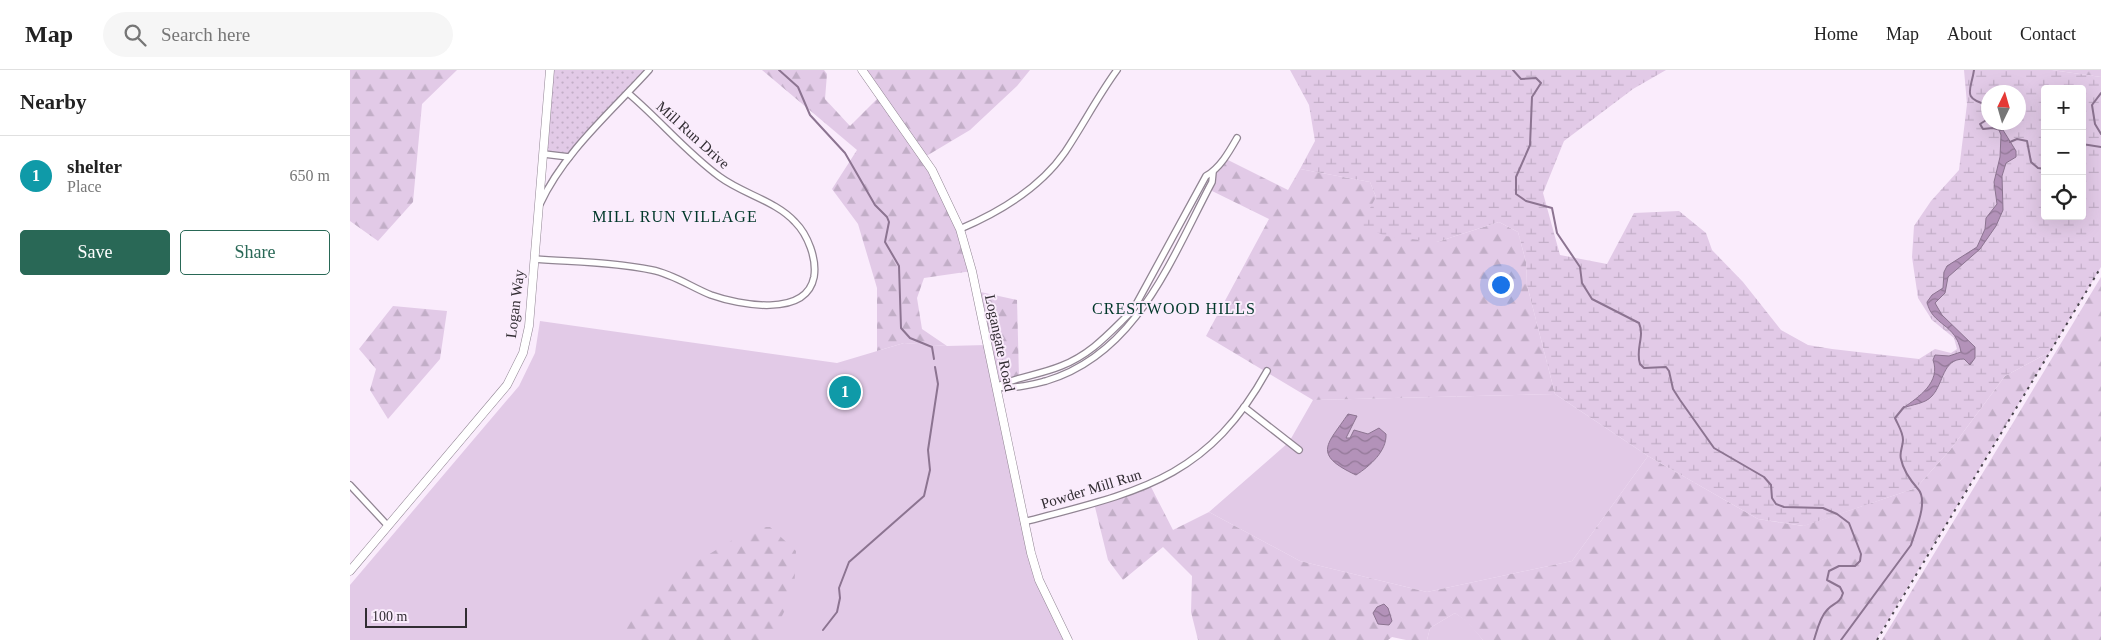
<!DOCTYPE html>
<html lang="en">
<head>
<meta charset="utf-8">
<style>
  body { margin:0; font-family:"Times New Roman",serif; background:#f6f6f6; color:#222 }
  .controls { position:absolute; right:15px; top:15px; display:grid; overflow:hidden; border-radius:5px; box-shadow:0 5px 20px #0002 }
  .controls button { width:45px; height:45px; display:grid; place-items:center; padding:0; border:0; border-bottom:1px solid #e0e0e0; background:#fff; color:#222; font:25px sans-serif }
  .compass { position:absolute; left:1631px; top:15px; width:45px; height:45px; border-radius:50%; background:#fff; box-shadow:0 5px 20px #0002; rotate:5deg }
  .scale { position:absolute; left:15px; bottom:12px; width:102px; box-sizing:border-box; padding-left:5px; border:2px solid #322d33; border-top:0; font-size:14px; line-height:18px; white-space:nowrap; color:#322d33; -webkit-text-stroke:4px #faecfc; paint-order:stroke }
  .you { position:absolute; left:1150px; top:214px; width:18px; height:18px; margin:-12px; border:4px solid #fff; border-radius:50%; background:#1a73e8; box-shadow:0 0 0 8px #1a73e833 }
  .badge { display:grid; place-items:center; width:32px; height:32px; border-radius:50%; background:#296856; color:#fff; font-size:16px; font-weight:700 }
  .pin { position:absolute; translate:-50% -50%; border:2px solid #fff; box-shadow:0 1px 5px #0006 }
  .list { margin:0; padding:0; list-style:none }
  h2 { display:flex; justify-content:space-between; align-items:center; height:65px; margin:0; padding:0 20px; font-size:21px }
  h2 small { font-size:16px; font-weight:400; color:#767676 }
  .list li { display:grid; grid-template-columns:32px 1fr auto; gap:15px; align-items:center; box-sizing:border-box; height:80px; padding:0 20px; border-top:1px solid #e0e0e0 }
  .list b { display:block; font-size:19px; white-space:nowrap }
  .list p { margin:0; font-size:16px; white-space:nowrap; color:#767676 }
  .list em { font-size:16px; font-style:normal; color:#767676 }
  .actions { display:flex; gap:10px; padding:15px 20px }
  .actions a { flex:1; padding:11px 0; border:1px solid #296856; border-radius:5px; text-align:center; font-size:18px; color:#296856 }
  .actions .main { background:#296856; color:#fff }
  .icon { flex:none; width:28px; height:28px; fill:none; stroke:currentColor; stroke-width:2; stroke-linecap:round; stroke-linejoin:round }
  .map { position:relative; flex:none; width:1751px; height:570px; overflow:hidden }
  header { display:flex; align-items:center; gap:30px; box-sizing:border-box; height:70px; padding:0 25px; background:#fff; border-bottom:1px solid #e0e0e0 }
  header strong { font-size:24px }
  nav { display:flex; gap:28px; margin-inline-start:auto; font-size:18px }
  .search { width:350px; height:45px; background:#f6f6f6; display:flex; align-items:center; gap:12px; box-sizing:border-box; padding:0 18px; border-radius:28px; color:#767676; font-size:19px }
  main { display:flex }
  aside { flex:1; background:#fff }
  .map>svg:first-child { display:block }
  .grass { fill:#e2cae7 }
  .forest { fill:url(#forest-firs) }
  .wetland { fill:url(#wetland-marsh); fill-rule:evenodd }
  .park { fill:url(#park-dots) }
  .water { fill:url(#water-waves); stroke:#8c7491 }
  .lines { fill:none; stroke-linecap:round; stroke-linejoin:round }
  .stream { stroke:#8c7491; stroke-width:2 }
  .street-casing { stroke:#918593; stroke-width:8 }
  .secondary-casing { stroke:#918593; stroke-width:9 }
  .street { stroke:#fff; stroke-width:5.5 }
  .secondary { stroke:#fff; stroke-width:8 }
  .rail { stroke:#4b454d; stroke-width:2; stroke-dasharray:2.5 5; stroke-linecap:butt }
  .labels { text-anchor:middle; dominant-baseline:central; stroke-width:4; stroke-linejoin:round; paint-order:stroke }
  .street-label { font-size:15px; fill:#322d33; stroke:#faecfc }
  .neighbourhood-label { font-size:16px; letter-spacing:1px; fill:#003729; stroke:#faecfc }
</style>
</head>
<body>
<header>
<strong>Map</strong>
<div class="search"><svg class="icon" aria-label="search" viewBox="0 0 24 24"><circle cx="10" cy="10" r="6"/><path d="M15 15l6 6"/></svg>Search here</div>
<nav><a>Home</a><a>Map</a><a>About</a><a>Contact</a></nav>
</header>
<main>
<aside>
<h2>Nearby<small></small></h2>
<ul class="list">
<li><span class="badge" style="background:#0f9aa8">1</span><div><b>shelter</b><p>Place</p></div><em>650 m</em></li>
</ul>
<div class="actions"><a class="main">Save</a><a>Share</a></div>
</aside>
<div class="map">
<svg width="1751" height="570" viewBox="0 0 1751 570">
  <defs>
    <pattern id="forest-firs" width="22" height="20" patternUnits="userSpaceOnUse" patternTransform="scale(1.25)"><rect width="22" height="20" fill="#e2cae7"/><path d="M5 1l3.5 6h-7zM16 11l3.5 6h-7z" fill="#c2aec7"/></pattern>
    <pattern id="wetland-marsh" width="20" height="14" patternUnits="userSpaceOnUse" patternTransform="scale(1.25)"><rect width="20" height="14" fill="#e2cae7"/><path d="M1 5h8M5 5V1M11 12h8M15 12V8" fill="none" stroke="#c2aec7"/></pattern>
    <pattern id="park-dots" width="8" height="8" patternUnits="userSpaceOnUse" patternTransform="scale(1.25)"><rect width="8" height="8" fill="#e2cae7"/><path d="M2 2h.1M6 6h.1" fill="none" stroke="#c2aec7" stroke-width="1.8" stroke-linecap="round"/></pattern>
    <pattern id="water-waves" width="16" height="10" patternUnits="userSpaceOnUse" patternTransform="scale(1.25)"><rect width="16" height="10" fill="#b392b9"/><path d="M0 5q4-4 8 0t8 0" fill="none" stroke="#927897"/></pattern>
  </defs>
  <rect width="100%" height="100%" fill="#faecfc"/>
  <!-- grass -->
  <g class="grass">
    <polygon points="190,251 487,293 554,273 597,276 637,275 681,483 718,570 0,570 0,515 169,316 185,283"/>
    <polygon points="1205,324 1298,386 1222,491 1077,522 950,491 859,442 939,372 963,330"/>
    <polygon points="1105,543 1117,551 1133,570 1077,570 1080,558"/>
  </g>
  <!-- forest -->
  <g class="forest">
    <polygon points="0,0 107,0 72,34 63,132 28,171 0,151"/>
    <polygon points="412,0 474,0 477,4 475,29 500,56 530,26 512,0 680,0 667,16 620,60 573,88 589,112 622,201 574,208 567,228 572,259 597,276 554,273 527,281 527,218 508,154 482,119 507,80"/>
    <polygon points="1702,0 1751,0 1751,7"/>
    <polygon points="874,88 938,120 950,99 1020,112 1026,127 1087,172 1149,152 1168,162 1176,192 1177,215 1205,324 963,330 856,266 919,149 858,119 863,102"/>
    <polygon points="1751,207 1751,570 1532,570"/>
    <polygon points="626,221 667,230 669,308 646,317"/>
    <polygon points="43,236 97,241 90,289 38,349 20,320 26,299 9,279"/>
    <polygon points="1700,282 1526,570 1133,570 1116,551 1105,543 1080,558 1077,570 1056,570 1042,567 1038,570 848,570 841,542 842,506 813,477 773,510 758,490 744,433 800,415 823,460 859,442 950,491 1077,522 1222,491 1298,386 1408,449 1453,456 1566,418 1600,380 1655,306"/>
    <polygon points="404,457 420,457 446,481 444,522 421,568 419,570 281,570 276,562 279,544 313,519 333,500"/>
  </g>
  <!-- wetland -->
  <path class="wetland" d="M940,0H1316L1283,19L1214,71L1193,123L1210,185L1257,194L1284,143L1329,141L1356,163L1362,180L1393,212L1431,260L1458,275L1482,279L1569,289L1585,279L1601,283L1607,279L1604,268L1582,250L1568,228L1562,187L1564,156L1581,131L1609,100L1617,34L1614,0H1702L1751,7V197L1700,282L1655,306L1600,380L1566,418L1454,456L1408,449L1298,386L1205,324L1177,215L1176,192L1168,162L1149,152L1087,172L1035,166L1011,155L1026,127L1020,112L950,99L965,71L959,35ZM1695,19H1732V146H1695ZM1638,22H1668V52H1638Z"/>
  <!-- park -->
  <polygon class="park" points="200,0 299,0 219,87 194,84"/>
  <!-- water -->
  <g class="water">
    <path d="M1649,60H1653L1666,81V87L1656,93L1652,106L1653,140L1646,156L1630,179L1598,207L1595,223L1585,233L1592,245L1625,277V288L1620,295L1614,289C1592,289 1594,313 1582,326C1575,334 1563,334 1553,338C1569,327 1591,312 1583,290L1585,285L1599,286L1611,282C1606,253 1582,256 1577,232L1582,225L1593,218L1594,202L1597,196L1627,177L1635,159L1636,148L1647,134L1644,112L1650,87L1651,65Z"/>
    <path d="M998,344L1007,346L996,368H1000L1004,360L1018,364L1029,358L1036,364C1037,381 1020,396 1006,405C961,384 978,374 998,344Z"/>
    <polygon points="1034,534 1038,538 1042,551 1039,555 1028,554 1023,543 1027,537"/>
  </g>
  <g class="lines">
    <!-- stream -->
    <g class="stream">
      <polyline points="429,0 448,17 460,45 495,83 525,135 537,147 539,152 535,172 549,196 551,258 560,268 582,277 584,289"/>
      <path d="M1163,0L1171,9L1186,8L1191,13L1182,27L1180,75L1166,107V124L1176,131L1202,138L1207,163L1230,197L1232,213L1242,229L1289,253C1295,267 1285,279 1290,294L1294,298L1316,297L1319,301L1323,319L1330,330L1364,378L1414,407L1421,415L1422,428L1426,434L1434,437L1473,438L1487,444L1499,453L1511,484L1510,491L1505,496H1489L1479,501L1477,510L1490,517L1493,523C1490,534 1483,533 1477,540C1470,547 1467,560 1464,570"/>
      <path d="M1624,0C1621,21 1611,28 1638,35"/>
      <polyline points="1751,23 1742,35 1745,54 1751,64"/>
      <polyline points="1638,49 1630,54 1633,59 1643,58 1651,60"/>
      <polyline points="1660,72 1667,69 1677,71 1681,92 1688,98 1695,99"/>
      <polyline points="1732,74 1751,77"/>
      <polyline points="473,560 487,542 490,528 489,518 499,492 574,426 580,400 578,380 588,314 585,297"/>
      <path d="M1491,570L1561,475C1565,461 1579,431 1568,419C1561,411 1553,400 1551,389C1549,383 1553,376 1553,370C1553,362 1548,355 1545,348L1554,337"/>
    </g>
    <!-- street casing -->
    <g class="street-casing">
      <g id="street">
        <polyline points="194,84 219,87"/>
        <path d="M190,134C214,82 261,42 299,0"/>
        <path d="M610,159C650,142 690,118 715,82C733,55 748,26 767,0"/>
        <path d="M185,189C223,192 264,192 302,200C323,204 341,217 361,225C389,235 456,248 464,207C467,189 458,165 445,152C426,131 393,124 370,107C337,83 310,50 278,23"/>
        <path d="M646,317C666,307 689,305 711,296C742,284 760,262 783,240L856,106C870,98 879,82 887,68"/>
        <path d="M647,317C664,319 679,315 696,311C787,284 821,189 862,112L863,102"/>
        <polyline points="894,337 949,380"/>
        <polyline points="0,415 38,456"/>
        <path d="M674,452C786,422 856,411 917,301"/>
      </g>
    </g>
    <!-- secondary casing -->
    <g class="secondary-casing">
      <g id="secondary">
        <polyline points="512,0 582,100 610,159 622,201 681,483 689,510 718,570"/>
        <polyline points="0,501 157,315 173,283 179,256 200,0"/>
      </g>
    </g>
    <!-- street -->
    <use href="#street" class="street"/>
    <!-- secondary -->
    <use href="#secondary" class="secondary"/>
    <!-- rail -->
    <polyline class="rail" points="1527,570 1751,197"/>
  </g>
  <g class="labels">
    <!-- street labels -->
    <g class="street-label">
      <text transform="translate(343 65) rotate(42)">Mill Run Drive</text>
      <text transform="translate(165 234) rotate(-83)">Logan Way</text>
      <text transform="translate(650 273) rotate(78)">Logangate Road</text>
      <text transform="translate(741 419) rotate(-17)">Powder Mill Run</text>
    </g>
    <!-- neighbourhood labels -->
    <g class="neighbourhood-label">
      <text x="325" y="146">MILL RUN VILLAGE</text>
      <text x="824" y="238">CRESTWOOD HILLS</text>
    </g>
  </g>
</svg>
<div class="controls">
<button>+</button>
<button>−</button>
<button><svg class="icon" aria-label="locate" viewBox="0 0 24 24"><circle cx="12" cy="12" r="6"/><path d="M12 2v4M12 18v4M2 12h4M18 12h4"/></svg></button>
</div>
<svg class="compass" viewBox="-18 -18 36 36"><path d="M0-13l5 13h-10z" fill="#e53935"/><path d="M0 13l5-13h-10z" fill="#767676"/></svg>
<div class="scale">100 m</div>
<div class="you"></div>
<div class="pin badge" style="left:495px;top:322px;background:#0f9aa8">1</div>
</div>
</main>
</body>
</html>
